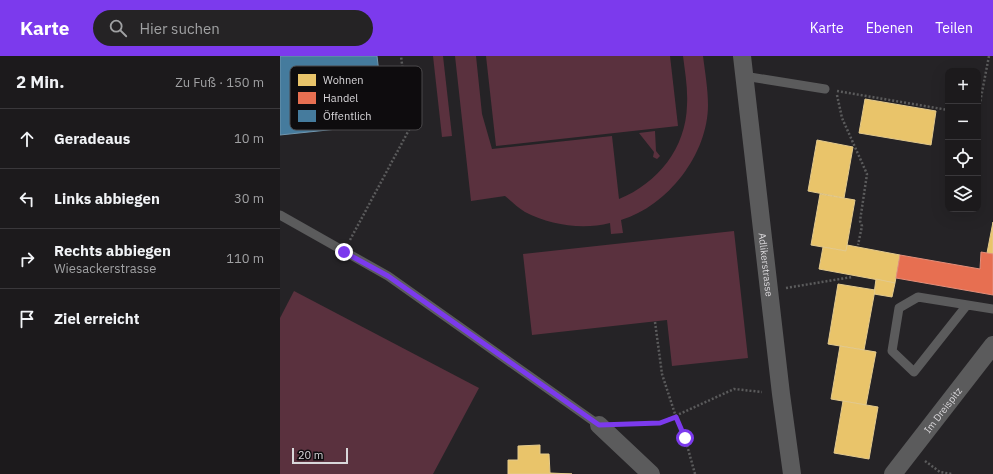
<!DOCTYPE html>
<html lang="de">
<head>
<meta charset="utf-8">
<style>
  body { margin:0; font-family:"IBM Plex Sans",sans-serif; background:#252325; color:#f1f3f6 }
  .controls { position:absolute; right:12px; top:12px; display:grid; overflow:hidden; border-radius:8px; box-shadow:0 4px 16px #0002 }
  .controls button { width:36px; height:36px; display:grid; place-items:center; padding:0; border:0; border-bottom:1px solid #3a383b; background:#1c1a1c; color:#f1f3f6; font:20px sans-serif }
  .scale { position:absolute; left:12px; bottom:10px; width:56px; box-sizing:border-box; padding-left:4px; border:2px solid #d9d7da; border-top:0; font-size:11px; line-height:14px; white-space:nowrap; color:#d9d7da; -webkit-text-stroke:3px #0e0c0e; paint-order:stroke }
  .stop { position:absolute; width:12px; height:12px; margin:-9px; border:3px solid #7c3aed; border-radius:50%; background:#fff }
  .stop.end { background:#7c3aed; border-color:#fff; box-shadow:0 1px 4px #0008 }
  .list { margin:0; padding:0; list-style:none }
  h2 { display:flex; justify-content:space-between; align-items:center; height:52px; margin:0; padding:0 16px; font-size:17px }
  h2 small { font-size:13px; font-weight:400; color:#a0a1a3 }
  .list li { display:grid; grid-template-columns:26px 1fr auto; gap:12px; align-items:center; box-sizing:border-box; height:60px; padding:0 16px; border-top:1px solid #3a383b }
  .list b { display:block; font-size:15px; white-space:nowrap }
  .list p { margin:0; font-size:13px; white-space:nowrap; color:#a0a1a3 }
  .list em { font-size:13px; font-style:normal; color:#a0a1a3 }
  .icon { flex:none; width:22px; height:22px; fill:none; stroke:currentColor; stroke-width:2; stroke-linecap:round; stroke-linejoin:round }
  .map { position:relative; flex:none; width:713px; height:418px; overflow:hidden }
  header { display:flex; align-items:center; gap:24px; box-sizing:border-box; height:56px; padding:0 20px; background:#7c3aed; color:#fff }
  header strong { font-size:19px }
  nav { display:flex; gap:22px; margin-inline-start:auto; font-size:14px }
  .search { width:280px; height:36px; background:#252325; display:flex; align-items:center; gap:10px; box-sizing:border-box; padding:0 14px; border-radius:22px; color:#a0a1a3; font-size:15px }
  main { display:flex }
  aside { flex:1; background:#1c1a1c }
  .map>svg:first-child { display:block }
  .green { fill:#5a313e }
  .homes { fill:#e9c46a; stroke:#e4ca8c }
  .shops { fill:#e76f51; stroke:#e38e7a }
  .public { fill:#457b9d; stroke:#7197af }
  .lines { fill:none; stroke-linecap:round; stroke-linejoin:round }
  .path { stroke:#5b5b5c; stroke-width:2.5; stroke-dasharray:2 2; stroke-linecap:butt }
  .service { stroke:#5b5b5c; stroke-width:9 }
  .minor { stroke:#5b5b5c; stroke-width:18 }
  .route { stroke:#7c3aed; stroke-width:5 }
  .labels { text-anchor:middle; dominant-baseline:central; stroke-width:4; stroke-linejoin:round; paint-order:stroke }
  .street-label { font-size:10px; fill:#d9d7da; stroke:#0e0c0e }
  .key { fill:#0e0c0e; stroke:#4b494b; stroke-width:1 }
  .key-label { font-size:11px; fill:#d9d7da }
</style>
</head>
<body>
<header>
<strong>Karte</strong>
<div class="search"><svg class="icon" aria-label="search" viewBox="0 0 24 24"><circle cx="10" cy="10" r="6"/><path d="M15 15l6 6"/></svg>Hier suchen</div>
<nav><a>Karte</a><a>Ebenen</a><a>Teilen</a></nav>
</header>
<main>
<aside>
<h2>2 Min.<small>Zu Fuß · 150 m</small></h2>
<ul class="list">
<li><svg class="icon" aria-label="ahead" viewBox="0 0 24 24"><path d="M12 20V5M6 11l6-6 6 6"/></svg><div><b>Geradeaus</b></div><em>10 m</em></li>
<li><svg class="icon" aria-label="left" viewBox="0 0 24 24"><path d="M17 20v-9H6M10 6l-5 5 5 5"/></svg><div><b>Links abbiegen</b></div><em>30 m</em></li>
<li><svg class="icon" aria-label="right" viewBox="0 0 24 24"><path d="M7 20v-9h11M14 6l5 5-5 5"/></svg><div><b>Rechts abbiegen</b><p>Wiesackerstrasse</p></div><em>110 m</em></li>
<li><svg class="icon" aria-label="arrive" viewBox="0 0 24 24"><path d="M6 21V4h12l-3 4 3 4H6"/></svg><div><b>Ziel erreicht</b></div></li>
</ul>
</aside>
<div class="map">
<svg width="713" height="418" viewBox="0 0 713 418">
  <rect width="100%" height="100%" fill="#252326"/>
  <!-- green -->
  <g class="green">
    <polygon points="153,0 163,0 172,80 162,81"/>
    <path d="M175,0H196L202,58L212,93L332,80L339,143C378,127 406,92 407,49C408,33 405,16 403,0H423C425,16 428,33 428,49C428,98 388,150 341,164L343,177L331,178L330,167C302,174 270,169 245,156C238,152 231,145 225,140L191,145Z"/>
    <polygon points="206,0 390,0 398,70 216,90"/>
    <polygon points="375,75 376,95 380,100 377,103 373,101 374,96 359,77"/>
    <polygon points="454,175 468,302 392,310 387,264 252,279 243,198"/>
    <polygon points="14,235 199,332 153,418 0,418 0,262"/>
  </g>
  <!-- homes -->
  <g class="homes">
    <polygon points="585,43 656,55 651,89 579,77"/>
    <polygon points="537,84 573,91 564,142 528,135"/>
    <polygon points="540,138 575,144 566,195 531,189"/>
    <polygon points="713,166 713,198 707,197"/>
    <polygon points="567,189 620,199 615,227 539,213 543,191 566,195"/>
    <polygon points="596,223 615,227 612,241 594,238"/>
    <polygon points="558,228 595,234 584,294 548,288"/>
    <polygon points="560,290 596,296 586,349 551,343"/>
    <polygon points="563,345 598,351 589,403 554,397"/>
    <polygon points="260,389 260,398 269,398 270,417 292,418 228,418 228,404 238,404 238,390"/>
  </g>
  <!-- shops -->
  <polygon class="shops" points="701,196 713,198 713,239 616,222 620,199 700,213"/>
  <!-- public -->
  <polygon class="public" points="0,0 97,0 105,68 0,79"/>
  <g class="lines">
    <!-- path -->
    <g class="path">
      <polyline points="557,35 668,54"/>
      <polyline points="557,39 562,62 587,118 580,165 582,170 578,189"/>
      <polyline points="698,57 709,0"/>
      <polyline points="70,184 130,72 121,0"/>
      <polyline points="506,232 572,221"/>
      <polyline points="375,266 382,318 396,361 405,382 415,418"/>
      <polyline points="345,368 380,367 454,333 482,336"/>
      <polyline points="645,405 660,416 672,418"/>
    </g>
    <!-- service -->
    <g class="service">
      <polyline points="464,20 545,33"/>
      <polyline points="0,159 108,220 319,369"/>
      <polyline points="687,249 634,316 612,295 619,252 638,241 713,253"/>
    </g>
    <!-- minor -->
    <g class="minor">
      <path id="s1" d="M462,0L501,338L512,418"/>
      <polyline points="319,369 371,418"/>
      <path id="s2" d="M613,418L713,289"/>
    </g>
  </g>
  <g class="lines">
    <!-- route -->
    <polyline class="route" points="64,196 108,220 319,369 380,367 396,361 405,382"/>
  </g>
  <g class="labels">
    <!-- street labels -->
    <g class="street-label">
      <text stroke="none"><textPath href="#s1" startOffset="210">Adlikerstrasse</textPath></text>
      <text stroke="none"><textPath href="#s2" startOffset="81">Im Dreispitz</textPath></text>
    </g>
  </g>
  <!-- legend -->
  <rect x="10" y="10" width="132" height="64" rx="6" class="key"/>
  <rect x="18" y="18" width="18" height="12" fill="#e9c46a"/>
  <rect x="18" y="36" width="18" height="12" fill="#e76f51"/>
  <rect x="18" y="54" width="18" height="12" fill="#457b9d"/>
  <g class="key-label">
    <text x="43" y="28">Wohnen</text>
    <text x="43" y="46">Handel</text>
    <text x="43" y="64">Öffentlich</text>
  </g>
</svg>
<div class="controls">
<button>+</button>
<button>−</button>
<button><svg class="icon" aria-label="locate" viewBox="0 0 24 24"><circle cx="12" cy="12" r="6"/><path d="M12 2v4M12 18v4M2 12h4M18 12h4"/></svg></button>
<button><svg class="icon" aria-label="layers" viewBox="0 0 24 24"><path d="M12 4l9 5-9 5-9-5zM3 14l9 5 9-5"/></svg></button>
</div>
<div class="scale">20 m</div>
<div class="stop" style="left:405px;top:382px"></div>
<div class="stop end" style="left:64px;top:196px"></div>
</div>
</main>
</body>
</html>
